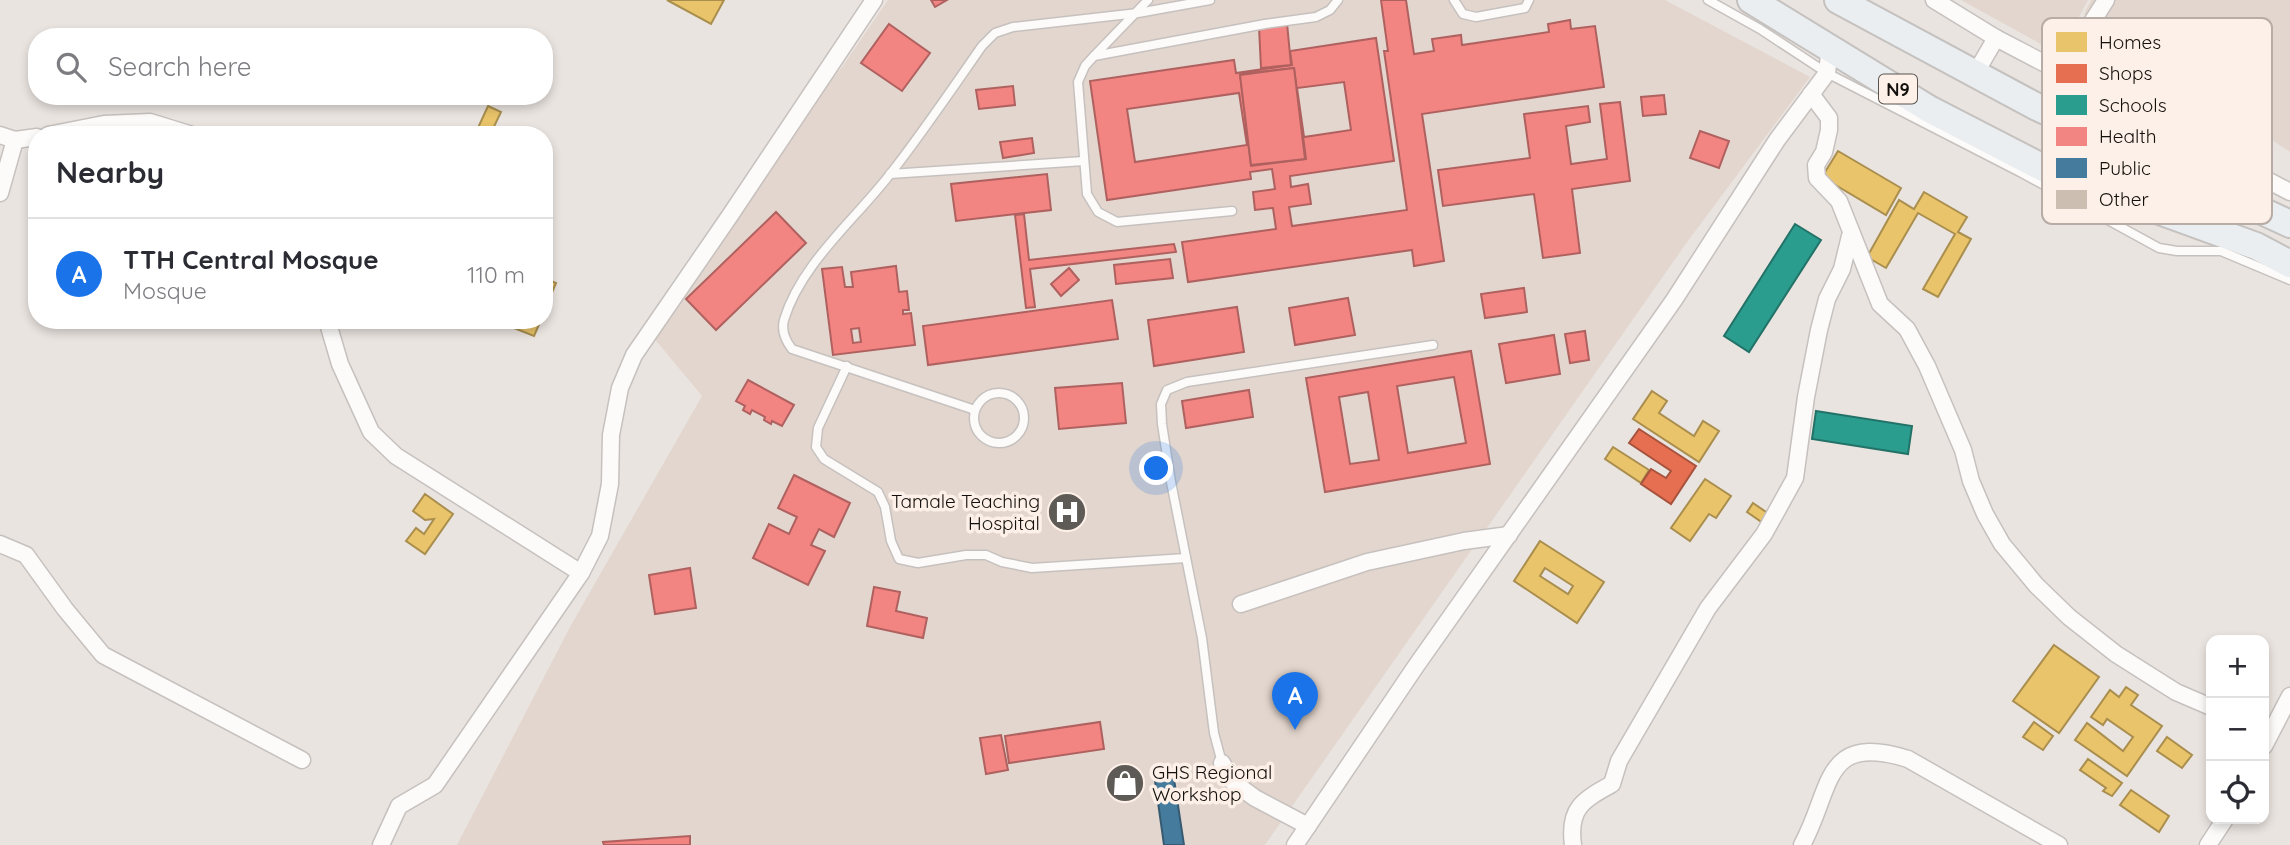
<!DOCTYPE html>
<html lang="en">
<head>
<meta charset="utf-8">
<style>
  body { margin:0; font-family:Quicksand,sans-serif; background:#f2f2f3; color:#2b2b33 }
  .controls { position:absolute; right:21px; bottom:21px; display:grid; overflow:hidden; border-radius:14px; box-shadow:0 4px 10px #0003 }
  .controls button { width:63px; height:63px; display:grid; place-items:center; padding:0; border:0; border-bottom:2px solid #e1e1e2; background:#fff; color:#2b2b33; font:35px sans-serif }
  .you { position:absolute; left:1157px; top:469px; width:24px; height:24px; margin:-18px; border:5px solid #fff; border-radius:50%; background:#1a73e8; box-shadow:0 0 0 10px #1a73e833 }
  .badge { display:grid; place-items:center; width:46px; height:46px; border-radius:50%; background:#1a73e8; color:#fff; font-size:23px; font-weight:700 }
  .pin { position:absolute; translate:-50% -58px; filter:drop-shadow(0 2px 4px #0008) }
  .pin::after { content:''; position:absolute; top:37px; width:24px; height:21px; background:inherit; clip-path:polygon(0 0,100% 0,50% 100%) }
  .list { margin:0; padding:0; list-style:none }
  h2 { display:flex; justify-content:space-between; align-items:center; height:91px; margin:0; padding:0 28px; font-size:30px }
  h2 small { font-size:23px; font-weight:400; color:#7c7c81 }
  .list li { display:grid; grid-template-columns:46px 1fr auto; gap:21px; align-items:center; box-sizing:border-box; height:112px; padding:0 28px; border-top:2px solid #e1e1e2 }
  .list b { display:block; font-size:26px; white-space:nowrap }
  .list p { margin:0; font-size:23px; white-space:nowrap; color:#7c7c81 }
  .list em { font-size:23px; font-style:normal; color:#7c7c81 }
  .icon { flex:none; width:38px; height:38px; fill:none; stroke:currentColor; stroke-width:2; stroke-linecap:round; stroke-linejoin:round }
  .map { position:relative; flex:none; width:2290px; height:845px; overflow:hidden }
  .search { position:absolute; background:#fff; box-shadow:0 4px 10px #0003; left:28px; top:28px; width:525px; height:77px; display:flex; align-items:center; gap:18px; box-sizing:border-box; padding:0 24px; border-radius:28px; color:#7c7c81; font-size:26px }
  .panel { position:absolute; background:#fff; box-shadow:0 4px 10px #0003; left:28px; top:126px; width:525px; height:203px; border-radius:28px }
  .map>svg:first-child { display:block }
  .built { fill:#e3d6ce }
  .homes { fill:#e9c46a; stroke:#a98e4e; stroke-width:2; fill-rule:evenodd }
  .shops { fill:#e76f51; stroke:#a7523c; stroke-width:2 }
  .schools { fill:#2a9d8f; stroke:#237268; stroke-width:2 }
  .health { fill:#f28482; stroke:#af615f; stroke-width:2; fill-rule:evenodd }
  .public { fill:#457b9d; stroke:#365b72; stroke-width:2 }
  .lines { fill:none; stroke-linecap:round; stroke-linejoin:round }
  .service-casing { stroke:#c6c1be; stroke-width:11 }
  .minor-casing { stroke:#c6c1be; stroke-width:19 }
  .trunk-casing { stroke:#c4c1bf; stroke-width:30 }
  .service { stroke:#fcfbfa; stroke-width:8 }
  .minor { stroke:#fcfbfa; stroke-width:16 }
  .trunk { stroke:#eaeef1; stroke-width:26 }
  .labels { text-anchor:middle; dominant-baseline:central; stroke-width:7; stroke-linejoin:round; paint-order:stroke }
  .shield { fill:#fdf0e8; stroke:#59524e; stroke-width:2 }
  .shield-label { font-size:18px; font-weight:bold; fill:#130f0c }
  .poi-label { font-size:19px; fill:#130f0c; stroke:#fdf0e8; text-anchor:end }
  .key { fill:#fdf0e8; stroke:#b7aca6; stroke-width:2 }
  .key-label { font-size:19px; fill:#130f0c }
</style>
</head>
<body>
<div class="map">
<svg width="2290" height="845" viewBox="0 0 2290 845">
  <rect width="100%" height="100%" fill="#eae4e0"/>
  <!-- built -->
  <g class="built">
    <polygon points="888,0 1665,0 1810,77 1685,245 1265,845 457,845 570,627 702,396 643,325 844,64"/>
    <polygon points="1961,0 2088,0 2059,54"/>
    <polygon points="2091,0 2290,0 2290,152 2084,14"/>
  </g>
  <!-- homes -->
  <g class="homes">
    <polygon points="667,0 724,0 711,24"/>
    <polygon points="488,106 501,112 490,135 477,130"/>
    <polygon points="1838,151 1901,188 1886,215 1822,177"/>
    <polygon points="1924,192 1967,217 1958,232 1971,239 1938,297 1923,289 1955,234 1918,213 1886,268 1867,257 1899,200 1914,209"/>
    <polygon points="544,278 556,283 544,311"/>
    <polygon points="494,320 541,320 534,336"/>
    <polygon points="1652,391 1667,401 1659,413 1694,436 1703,421 1719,431 1699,462 1633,419"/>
    <polygon points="1613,447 1649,470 1641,483 1605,459"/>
    <polygon points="1705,479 1731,496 1716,518 1709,514 1690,541 1671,528"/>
    <polygon points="425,494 453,514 425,554 406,541 416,528 424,534 434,519 425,520 413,511"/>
    <polygon points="1753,503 1769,514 1763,523 1747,512"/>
    <path d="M1540,541L1604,582L1577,623L1514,581ZM1545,568L1573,586L1568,594L1540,576Z"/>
    <polygon points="2054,645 2099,677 2059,733 2013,701"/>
    <polygon points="2126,687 2138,695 2131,705 2162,726 2127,776 2075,740 2087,723 2123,751 2133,737 2107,719 2103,725 2091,717 2110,690 2119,697"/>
    <polygon points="2034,722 2053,736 2043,750 2023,737"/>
    <polygon points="2167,737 2192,755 2182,768 2157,751"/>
    <polygon points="2088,759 2122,783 2112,796 2103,791 2106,788 2080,770"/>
    <polygon points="2131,790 2169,816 2159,832 2120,805"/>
  </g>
  <!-- shops -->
  <polygon class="shops" points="1639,429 1696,466 1671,504 1641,484 1651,469 1666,478 1671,471 1629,443"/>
  <!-- schools -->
  <g class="schools">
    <polygon points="1795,224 1821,240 1749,352 1724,336"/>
    <polygon points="1816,411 1912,426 1908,454 1812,439"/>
  </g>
  <!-- health -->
  <g class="health">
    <polygon points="931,0 947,0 935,7"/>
    <path d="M1381,0H1406L1414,54L1434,51L1432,39L1461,35L1462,45L1549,32L1548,24L1570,20L1571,29L1595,26L1604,87L1422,114L1444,261L1414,266L1412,250L1188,282L1182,242L1276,229L1273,208L1255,210L1253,192L1275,189L1272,169L1250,172L1251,179L1107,200L1090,81L1234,60L1236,73L1292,65L1290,51L1376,38L1394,161L1290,176L1291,187L1308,184L1311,204L1289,207L1292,226L1407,210L1384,51H1388ZM1294,68L1306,159L1251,166L1240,74ZM1344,82L1351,130L1304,137L1297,88ZM1239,93L1247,145L1135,162L1127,109Z"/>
    <polygon points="1287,23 1291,65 1261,68 1259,27"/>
    <polygon points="889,24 930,53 902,91 861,63"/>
    <polygon points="1294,68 1305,159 1251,165 1240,75"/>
    <polygon points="1013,86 1015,105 979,109 976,90"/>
    <polygon points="1664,95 1666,114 1643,116 1641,97"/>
    <polygon points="1620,102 1630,181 1572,189 1580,253 1543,258 1534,194 1443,206 1438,170 1530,158 1524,114 1588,106 1590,122 1566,126 1571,164 1607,159 1600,104"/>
    <polygon points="1700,131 1729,141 1719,168 1690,158"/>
    <polygon points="1032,138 1034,153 1003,158 1000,142"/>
    <polygon points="1047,174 1051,210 956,221 951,184"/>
    <polygon points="776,212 806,243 716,330 686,299"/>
    <polygon points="1024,214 1029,260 1174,244 1176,252 1030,269 1035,307 1026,308 1015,215"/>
    <polygon points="1170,259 1173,278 1116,284 1114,265"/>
    <path d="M896,266L899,292L907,291L909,310H903V314L911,313L915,345L833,355L822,269L842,267L845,287H853L851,272ZM859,328L861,342L853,343L851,329Z"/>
    <polygon points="1069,268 1079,280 1061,296 1051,284"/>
    <polygon points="1524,288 1527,312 1485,318 1481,294"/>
    <polygon points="1348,298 1355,335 1295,345 1289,308"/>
    <polygon points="1112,300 1118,339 928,365 923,326"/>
    <polygon points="1237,307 1244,352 1154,366 1148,320"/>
    <polygon points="1585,331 1589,360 1570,363 1565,334"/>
    <polygon points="1554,335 1560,374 1506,383 1499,344"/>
    <path d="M1471,351L1490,464L1325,492L1306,378ZM1454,377L1466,443L1408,453L1397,386ZM1368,392L1379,460L1350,464L1339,397Z"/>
    <polygon points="748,380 794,405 782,426 772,421 771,424 764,420 765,417 752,410 750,414 743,410 745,406 736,401"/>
    <polygon points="1122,383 1126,423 1059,429 1055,388"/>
    <polygon points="1249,390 1253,417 1186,428 1182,401"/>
    <polygon points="794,475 850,503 834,537 819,529 811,545 825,551 808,585 753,558 769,524 789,534 797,517 778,508"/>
    <polygon points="690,568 696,608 655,614 649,575"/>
    <polygon points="874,587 900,592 896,611 927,618 923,638 867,626"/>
    <polygon points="1100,722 1104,749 1009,763 1005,736"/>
    <polygon points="1001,735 1008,770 986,774 980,738"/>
    <polygon points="690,836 690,845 604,845 603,842"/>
  </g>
  <!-- public -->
  <polygon class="public" points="1174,779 1184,845 1164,845 1155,781"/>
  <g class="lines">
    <!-- service casing -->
    <g class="service-casing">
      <g id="service">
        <polyline points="1454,0 1463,14 1476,17 1525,8 1529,0"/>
        <polyline points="1708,0 1760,29 1827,73 2020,172 2159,248 2177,251 2221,251 2290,280"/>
        <polyline points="1094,56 1148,0"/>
        <polyline points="890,174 1084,161"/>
        <polyline points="1232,211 1117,222 1098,212 1087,194 1078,82 1085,66 1094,56 1265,24 1316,17 1330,10 1338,0"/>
        <polyline points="847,366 818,428 816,447 824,459 878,492 885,507 891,541 899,559 918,563 966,555 986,555 1002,562 1032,568 1186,558"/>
        <circle cx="999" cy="418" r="25"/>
        <path d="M975,410L792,349C785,340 781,331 784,320C801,263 856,219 891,173C923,132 952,89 982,46L995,33L1013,27L1138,13L1210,0"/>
        <polyline points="1222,763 1214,733 1202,638 1171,482 1162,424 1161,404 1167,390 1187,382 1433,345"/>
      </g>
    </g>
    <!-- minor casing -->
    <g class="minor-casing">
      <g id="minor">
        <polyline points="1934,0 1996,38 2290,192"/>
        <polyline points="2061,71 2106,0"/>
        <polyline points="1975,74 1996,38"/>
        <polyline points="1811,94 1829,118 1829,130 1824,152 1816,165 1817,178 1839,201 1880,304 1907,329 1927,366 1963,450 1971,481 1985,514 2002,544 2036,585 2069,617 2116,654 2176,692 2211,707"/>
        <polyline points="0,135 15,140 37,137"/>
        <polyline points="48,135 104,124 150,122 192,135"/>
        <polyline points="0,193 15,140"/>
        <polyline points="327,320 340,364 371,432 396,456 581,573"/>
        <polyline points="0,544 26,555 65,609 103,655 302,760"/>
        <polyline points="1241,604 1367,562 1464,541 1509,535"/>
        <polyline points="2264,746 2290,696"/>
        <polyline points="1222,763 1233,782 1255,798 1308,826"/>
        <polyline points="381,845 399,806 435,785 581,573 600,536 610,484 611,435 620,388 634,355 729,217 874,0"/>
        <polyline points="1295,845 1416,666 1674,300 1777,140 1827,73 1830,47"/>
        <path d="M1573,845C1568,808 1583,800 1612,784L1619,761L1708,608L1764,534L1795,478L1806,397L1819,330L1827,299L1842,269L1850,236"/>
        <path d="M1802,845C1833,788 1822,732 1908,759L2059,845"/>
        <polyline points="2208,845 2225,819"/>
      </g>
    </g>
    <!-- trunk casing -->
    <g class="trunk-casing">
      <g id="trunk">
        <polyline points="1751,0 1929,109 2049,171 2256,246 2290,264"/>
        <polyline points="1838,0 2037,107 2290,224"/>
        <polyline points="2049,171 2092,133"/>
      </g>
    </g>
    <!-- service -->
    <use href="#service" class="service"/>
    <!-- minor -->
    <use href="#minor" class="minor"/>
    <!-- trunk -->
    <use href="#trunk" class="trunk"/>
  </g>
  <!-- icons -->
  <defs>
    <g id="hospital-disc" transform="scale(2.0125)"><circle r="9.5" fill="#5e5a56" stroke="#fdf0e8"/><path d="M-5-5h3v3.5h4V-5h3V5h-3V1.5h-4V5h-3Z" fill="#fff"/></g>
    <g id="shop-disc" transform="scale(2.0125)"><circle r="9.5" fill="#5e5a56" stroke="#fdf0e8"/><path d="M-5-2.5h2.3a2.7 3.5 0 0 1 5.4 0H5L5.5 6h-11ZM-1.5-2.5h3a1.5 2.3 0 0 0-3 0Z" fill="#fff"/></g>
  </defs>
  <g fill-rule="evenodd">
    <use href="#hospital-disc" x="1067" y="512"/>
    <use href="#shop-disc" x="1125" y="783"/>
  </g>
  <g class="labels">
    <!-- shield labels -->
    <rect class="shield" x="1879" y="74.5" width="38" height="29" rx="5"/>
    <g class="shield-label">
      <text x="1898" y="89">N9</text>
    </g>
    <!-- poi labels -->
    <g class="poi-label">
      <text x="1040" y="501">Tamale Teaching<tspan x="1040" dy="22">Hospital</tspan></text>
      <text x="1152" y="772" text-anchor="start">GHS Regional<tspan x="1152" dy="22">Workshop</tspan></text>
    </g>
  </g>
  <!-- legend -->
  <rect x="2042" y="18" width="230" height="206" rx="10" class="key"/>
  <rect x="2056" y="32" width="31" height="20" fill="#e9c46a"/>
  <rect x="2056" y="64" width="31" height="19" fill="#e76f51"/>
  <rect x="2056" y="95" width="31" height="20" fill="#2a9d8f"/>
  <rect x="2056" y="127" width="31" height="19" fill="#f28482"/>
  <rect x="2056" y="158" width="31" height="20" fill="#457b9d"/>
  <rect x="2056" y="190" width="31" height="19" fill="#cdbeb2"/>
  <g class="key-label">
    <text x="2099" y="49">Homes</text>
    <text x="2099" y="80">Shops</text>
    <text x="2099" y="112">Schools</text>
    <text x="2099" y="143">Health</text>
    <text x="2099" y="175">Public</text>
    <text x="2099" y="206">Other</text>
  </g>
</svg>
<div class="controls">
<button>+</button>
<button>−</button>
<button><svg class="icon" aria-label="locate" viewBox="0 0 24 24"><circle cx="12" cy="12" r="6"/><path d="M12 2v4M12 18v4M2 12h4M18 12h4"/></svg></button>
</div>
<div class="you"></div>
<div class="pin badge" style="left:1295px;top:730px">A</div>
<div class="search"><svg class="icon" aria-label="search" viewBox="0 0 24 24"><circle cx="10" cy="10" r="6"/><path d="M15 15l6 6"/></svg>Search here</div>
<section class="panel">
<h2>Nearby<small></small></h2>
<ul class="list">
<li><span class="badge">A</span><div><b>TTH Central Mosque</b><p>Mosque</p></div><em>110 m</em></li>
</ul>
</section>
</div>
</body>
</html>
